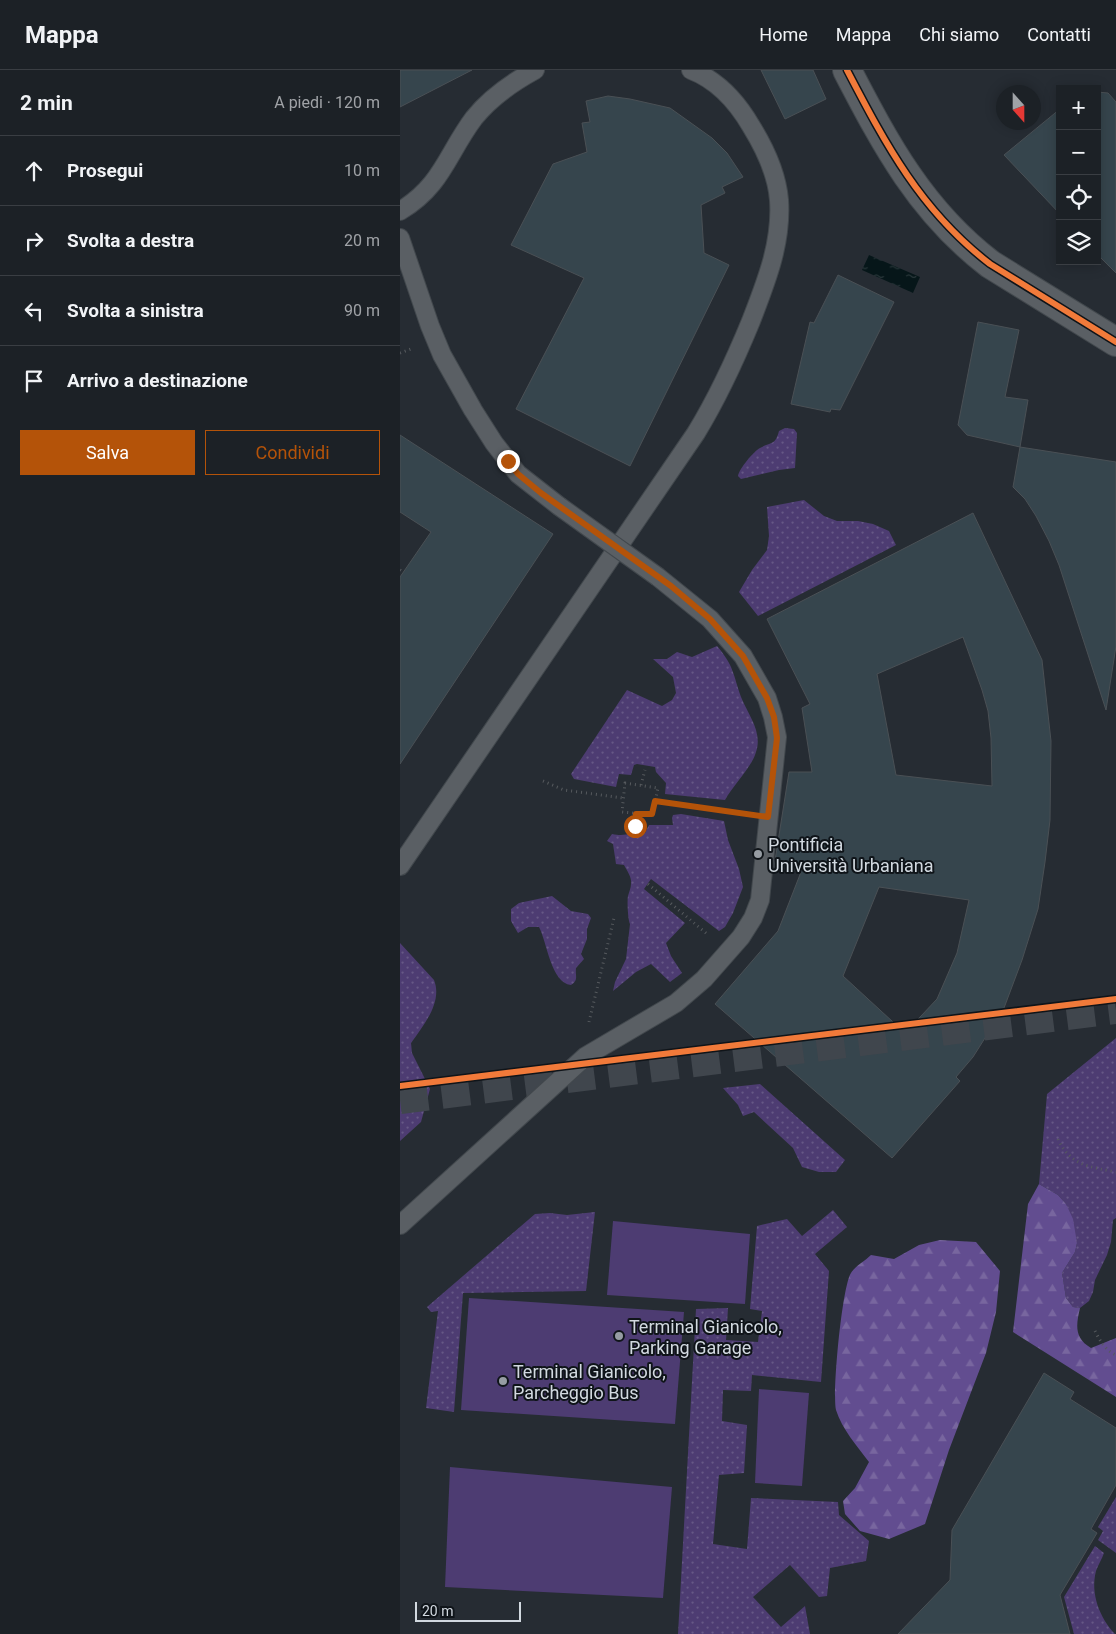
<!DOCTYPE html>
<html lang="it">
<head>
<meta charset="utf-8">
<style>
  body { margin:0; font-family:Roboto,sans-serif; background:#292e32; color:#f1f3f6 }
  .controls { position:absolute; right:15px; top:15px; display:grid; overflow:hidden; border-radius:0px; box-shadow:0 2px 12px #0003 }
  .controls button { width:45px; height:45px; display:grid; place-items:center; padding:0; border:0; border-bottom:1px solid #3a3e43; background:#1c2126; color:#f1f3f6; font:25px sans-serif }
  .compass { position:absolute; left:596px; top:15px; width:45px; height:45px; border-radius:50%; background:#1c2126; box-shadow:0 2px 12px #0003; rotate:159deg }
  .scale { position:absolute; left:15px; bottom:12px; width:106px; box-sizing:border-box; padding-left:5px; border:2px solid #d2d9e0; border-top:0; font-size:14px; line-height:18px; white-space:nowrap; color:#d2d9e0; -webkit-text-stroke:4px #0f1419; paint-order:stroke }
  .stop { position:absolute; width:15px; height:15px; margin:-11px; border:4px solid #b45309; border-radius:50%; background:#fff }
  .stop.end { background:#b45309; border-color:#fff; box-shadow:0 1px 5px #0008 }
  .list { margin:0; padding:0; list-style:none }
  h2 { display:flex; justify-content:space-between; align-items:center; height:65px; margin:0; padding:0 20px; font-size:21px }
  h2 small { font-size:16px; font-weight:400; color:#a0a3a7 }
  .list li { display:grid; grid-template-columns:32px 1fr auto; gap:15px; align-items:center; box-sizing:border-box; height:70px; padding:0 20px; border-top:1px solid #3a3e43 }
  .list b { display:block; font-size:19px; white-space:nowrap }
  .list em { font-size:16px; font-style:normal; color:#a0a3a7 }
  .actions { display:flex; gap:10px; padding:15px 20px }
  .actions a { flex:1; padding:11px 0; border:1px solid #b45309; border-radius:0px; text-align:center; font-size:18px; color:#b45309 }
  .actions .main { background:#b45309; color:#fff }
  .icon { flex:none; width:28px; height:28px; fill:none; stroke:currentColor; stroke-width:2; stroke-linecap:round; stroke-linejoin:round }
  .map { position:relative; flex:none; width:716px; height:1564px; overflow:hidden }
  header { display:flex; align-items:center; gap:30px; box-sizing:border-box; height:70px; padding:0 25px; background:#1c2126; border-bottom:1px solid #3a3e43 }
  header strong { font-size:24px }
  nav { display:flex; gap:28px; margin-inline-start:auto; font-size:18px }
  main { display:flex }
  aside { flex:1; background:#1c2126 }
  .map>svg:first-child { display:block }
  .grass { fill:url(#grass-dots) }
  .forest { fill:url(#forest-firs) }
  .pitch { fill:#4d3c72 }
  .water { fill:url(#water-ripples) }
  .building { fill:#36454d; stroke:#4a5055; fill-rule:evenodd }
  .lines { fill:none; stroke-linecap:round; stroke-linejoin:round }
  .primary-tunnel { stroke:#40464d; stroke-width:28; stroke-dasharray:28 14; stroke-linecap:butt }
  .service-casing { stroke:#42484d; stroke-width:20 }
  .minor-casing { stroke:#42484d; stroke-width:30 }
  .path { stroke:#565a5e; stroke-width:3; stroke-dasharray:1 4; stroke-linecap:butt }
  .service { stroke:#5a5f64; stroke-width:18 }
  .minor { stroke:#5a5f64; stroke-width:28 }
  .service-bridge-casing { stroke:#42484d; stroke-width:20; stroke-linecap:butt }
  .service-bridge { stroke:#5a5f64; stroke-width:18 }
  .cycleway-casing { stroke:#0f1419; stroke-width:9 }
  .cycleway { stroke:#f17a3a; stroke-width:6 }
  .route { stroke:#b45309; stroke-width:6 }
  .poi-dot { fill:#969ca3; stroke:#0f1419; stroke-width:2 }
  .labels { text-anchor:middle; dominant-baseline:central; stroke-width:4; stroke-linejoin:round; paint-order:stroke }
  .poi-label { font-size:18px; fill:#d2d9e0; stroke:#0f1419; text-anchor:start }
</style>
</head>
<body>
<header>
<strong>Mappa</strong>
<nav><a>Home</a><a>Mappa</a><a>Chi siamo</a><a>Contatti</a></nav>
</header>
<main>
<aside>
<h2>2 min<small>A piedi · 120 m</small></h2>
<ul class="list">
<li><svg class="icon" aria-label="ahead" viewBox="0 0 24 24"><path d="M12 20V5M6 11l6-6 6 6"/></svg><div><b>Prosegui</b></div><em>10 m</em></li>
<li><svg class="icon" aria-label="right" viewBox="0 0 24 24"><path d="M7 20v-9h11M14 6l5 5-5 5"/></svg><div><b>Svolta a destra</b></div><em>20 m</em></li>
<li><svg class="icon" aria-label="left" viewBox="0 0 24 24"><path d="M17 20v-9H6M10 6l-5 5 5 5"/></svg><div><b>Svolta a sinistra</b></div><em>90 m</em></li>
<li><svg class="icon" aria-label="arrive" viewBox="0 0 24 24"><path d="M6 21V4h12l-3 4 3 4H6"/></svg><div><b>Arrivo a destinazione</b></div></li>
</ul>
<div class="actions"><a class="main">Salva</a><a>Condividi</a></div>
</aside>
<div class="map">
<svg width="716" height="1564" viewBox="0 0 716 1564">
  <defs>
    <pattern id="grass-dots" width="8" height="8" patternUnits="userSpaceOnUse" patternTransform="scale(1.25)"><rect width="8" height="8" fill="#4d3c72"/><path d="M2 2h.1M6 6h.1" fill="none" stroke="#665886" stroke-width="1.8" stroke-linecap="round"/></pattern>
    <pattern id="forest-firs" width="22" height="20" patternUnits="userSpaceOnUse" patternTransform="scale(1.25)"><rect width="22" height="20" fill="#624d90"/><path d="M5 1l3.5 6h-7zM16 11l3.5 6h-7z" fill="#78669f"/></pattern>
    <pattern id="water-ripples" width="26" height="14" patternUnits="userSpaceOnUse" patternTransform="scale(1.25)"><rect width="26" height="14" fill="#061619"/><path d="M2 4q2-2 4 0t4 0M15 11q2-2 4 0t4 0" fill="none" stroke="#29373a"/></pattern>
  </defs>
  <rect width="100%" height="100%" fill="#262c33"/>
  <!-- grass -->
  <g class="grass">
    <path d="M385,358L394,359L397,363L395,398L379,400L341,409L338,406C339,399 354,381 360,378C372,371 375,376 379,361Z"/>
    <polygon points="404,430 424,446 437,451 458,451 473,454 489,461 496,475 358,546 339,522 352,500 367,480 369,466 367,437"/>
    <path d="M317,576C334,596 333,604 341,627C349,647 364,663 355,685C351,697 332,717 325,730L265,724L266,713L256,702L255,697L237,694L234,695L231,705L219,704L216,717L174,709L171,704L227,620L262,636L272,630L276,623L273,607L253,589H267L277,582L292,587Z"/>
    <path d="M281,744L324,751L328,770L339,799L343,817L333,843L325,857L319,861L251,809L244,819L285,853L266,873L271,886L282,903L270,912L251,894L236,902L213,921L215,912L226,889L230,854C228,850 227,831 228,826C229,822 231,818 231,814C232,807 227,801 224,795L216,794L213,774L207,771L212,764C226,767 232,762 245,763L249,755H273L272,748L273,745Z"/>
    <path d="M152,826L171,841L188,844L191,848L187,859V869L181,884L184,889L176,898C175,906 179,910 171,915C151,913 147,872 139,857H128L118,863L111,851V839L119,833Z"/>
    <path d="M0,873L34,910C43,932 23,956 11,973L12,983L30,1019L21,1052L0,1071Z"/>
    <polygon points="716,968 716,1148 713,1150 711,1172 707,1185 695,1210 693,1222 689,1231 680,1238 673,1237 666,1228 662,1203 675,1182 677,1173 666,1134 658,1125 639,1114 647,1024"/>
    <polygon points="360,1014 445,1090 436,1102 419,1102 402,1097 393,1078 354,1042 343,1046 338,1035 323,1018"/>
    <polygon points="433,1140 447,1157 415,1184 429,1201 421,1312 352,1305 351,1321 323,1320 322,1351 347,1355 344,1403 319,1405 313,1474 347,1479 351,1428 438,1432 439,1445 469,1471 466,1491 430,1498 427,1526 419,1527 390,1495 353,1527 381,1557 405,1536 410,1564 278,1564 296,1239 328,1238 326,1270 358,1272 362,1241 350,1239 357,1156 387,1149 402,1166"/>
    <polygon points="195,1142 186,1221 63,1223 54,1342 26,1338 38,1241 31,1242 27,1237 135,1144 150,1143 167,1145"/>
    <polygon points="716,1427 716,1483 698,1470 703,1461 698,1457"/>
    <path d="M695,1476L704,1483C702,1489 698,1495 696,1501C690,1524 700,1548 715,1564H674L664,1527Z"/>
  </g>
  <!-- forest -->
  <g class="forest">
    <path d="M639,1114L658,1125L666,1134L673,1149L677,1173L675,1182L662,1203L666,1228L673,1237L680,1238C676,1255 674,1268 691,1278L716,1268V1327L613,1262L628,1134Z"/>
    <path d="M540,1170L576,1172L600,1201L596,1242L586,1283L549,1380L525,1454L489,1469L460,1461L445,1444L443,1431L455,1418L469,1392C457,1376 442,1359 436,1340C432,1325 442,1216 451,1203C455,1196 465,1191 471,1185L494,1189L519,1175Z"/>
  </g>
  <!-- pitch -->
  <g class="pitch">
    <polygon points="213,1151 350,1164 345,1234 207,1225"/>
    <polygon points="69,1228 284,1242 275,1354 61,1340"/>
    <polygon points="359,1319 409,1323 402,1416 355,1413"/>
    <polygon points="50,1397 272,1417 263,1528 45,1517"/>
  </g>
  <!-- water -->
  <polygon class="water" points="469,185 520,207 513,223 462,200"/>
  <!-- building -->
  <g class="building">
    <polygon points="0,0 72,0 0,37"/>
    <polygon points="361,0 413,0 426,29 385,49"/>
    <polygon points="697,22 708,23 716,32 716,203 697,184"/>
    <polygon points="208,26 230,29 270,38 312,68 327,83 343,107 322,117 325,123 301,135 304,183 329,195 230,396 116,339 184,208 111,175 153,94 187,82 182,53 190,52 186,31"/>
    <polygon points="660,39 660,144 604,85"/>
    <polygon points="438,205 494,232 440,340 431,339 430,342 391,334 410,252 414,253"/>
    <polygon points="578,252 619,260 605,327 628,330 620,377 567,365 558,355"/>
    <polygon points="0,365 153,464 0,694 0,507 31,462 0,442"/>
    <polygon points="620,377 716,392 716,576 706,640 659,495 649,471 636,446 625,429 613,417"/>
    <path d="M573,443L642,590L651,671L650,750L645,792L638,839L622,890L604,938L573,987L556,1007L560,1011L492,1088L315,934L378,861L401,802L374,797L389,702H412L402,638L410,634L367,549ZM563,567L582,620L588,641L591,668L592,716L496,705L477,604ZM479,817L569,830L557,883L537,929L505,963L443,906Z"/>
    <polygon points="644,1303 674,1322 670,1329 716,1358 716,1415 691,1459 697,1463 660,1525 670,1564 498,1564 550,1510 552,1460"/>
  </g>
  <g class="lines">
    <!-- primary-tunnel -->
    <polyline class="primary-tunnel" points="0,1030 716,940"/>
    <!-- service casing -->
    <g class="service-casing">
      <g id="service">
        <path d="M0,141C42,116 47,84 74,48C90,28 113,12 135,0"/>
        <polyline points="0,168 30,256 42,285 73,340 94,373 118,404 159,436"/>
        <path d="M0,796L296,363C318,327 335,290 351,251C366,212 382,173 379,130C377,105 364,77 351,56C337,32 317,10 291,0"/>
        <polyline points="0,1155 186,986 276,933 304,909 341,867 353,848 360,830 377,667 373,647 367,628 343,586 310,549 258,507"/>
      </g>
    </g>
    <!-- minor casing -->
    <g class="minor-casing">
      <path id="minor" d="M447,0C486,75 521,141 590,194L716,272"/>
    </g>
    <!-- path -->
    <g class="path">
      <polyline points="0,283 11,279"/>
      <polyline points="0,500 3,502"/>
      <polyline points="143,711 164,720 223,728"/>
      <polygon points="225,713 258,718 252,745 222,742"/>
      <polyline points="241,715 245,700"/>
      <polyline points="255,731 343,743"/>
      <polyline points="235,756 236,744"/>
      <polyline points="248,814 307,864"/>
      <polyline points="189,952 214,848"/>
      <path d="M658,1069C670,1096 691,1097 716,1102"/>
      <path d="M695,1261C700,1271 705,1280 716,1285"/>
    </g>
    <!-- service -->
    <use href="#service" class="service"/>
    <!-- minor -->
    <use href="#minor" class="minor"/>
    <!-- service-bridge casing -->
    <g class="service-bridge-casing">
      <polyline id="service-bridge" points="159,436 258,507"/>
    </g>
    <!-- service-bridge -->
    <use href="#service-bridge" class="service-bridge"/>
    <!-- cycleway casing -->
    <g class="cycleway-casing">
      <g id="cycleway">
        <path d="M447,0C486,75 521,141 590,194L716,272"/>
        <polyline points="0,1016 716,929"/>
      </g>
    </g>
    <!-- cycleway -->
    <use href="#cycleway" class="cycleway"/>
  </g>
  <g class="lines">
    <!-- route -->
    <polyline class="route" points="108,391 118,404 141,423 271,516 310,549 343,586 367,628 374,647 377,668 368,747 255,731 252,744 236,744 235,756"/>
  </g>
  <!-- markers -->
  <g class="poi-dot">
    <circle cx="358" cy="784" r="5"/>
    <circle cx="219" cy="1266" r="5"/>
    <circle cx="103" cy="1311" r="5"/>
  </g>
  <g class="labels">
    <!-- poi labels -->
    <g class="poi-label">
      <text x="368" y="774">Pontificia<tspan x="368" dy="21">Università Urbaniana</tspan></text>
      <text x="229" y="1256">Terminal Gianicolo,<tspan x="229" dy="21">Parking Garage</tspan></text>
      <text x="113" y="1301">Terminal Gianicolo,<tspan x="113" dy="21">Parcheggio Bus</tspan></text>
    </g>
  </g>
</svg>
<div class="controls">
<button>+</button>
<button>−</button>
<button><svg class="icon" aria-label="locate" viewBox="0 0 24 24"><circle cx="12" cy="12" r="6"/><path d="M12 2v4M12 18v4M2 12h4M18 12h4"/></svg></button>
<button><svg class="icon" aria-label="layers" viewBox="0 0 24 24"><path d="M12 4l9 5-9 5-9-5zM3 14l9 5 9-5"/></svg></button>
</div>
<svg class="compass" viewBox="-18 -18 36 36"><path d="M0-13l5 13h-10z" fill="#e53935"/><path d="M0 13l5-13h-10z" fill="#a0a3a7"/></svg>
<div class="scale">20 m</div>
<div class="stop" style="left:235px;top:756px"></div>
<div class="stop end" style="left:108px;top:391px"></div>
</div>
</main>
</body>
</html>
